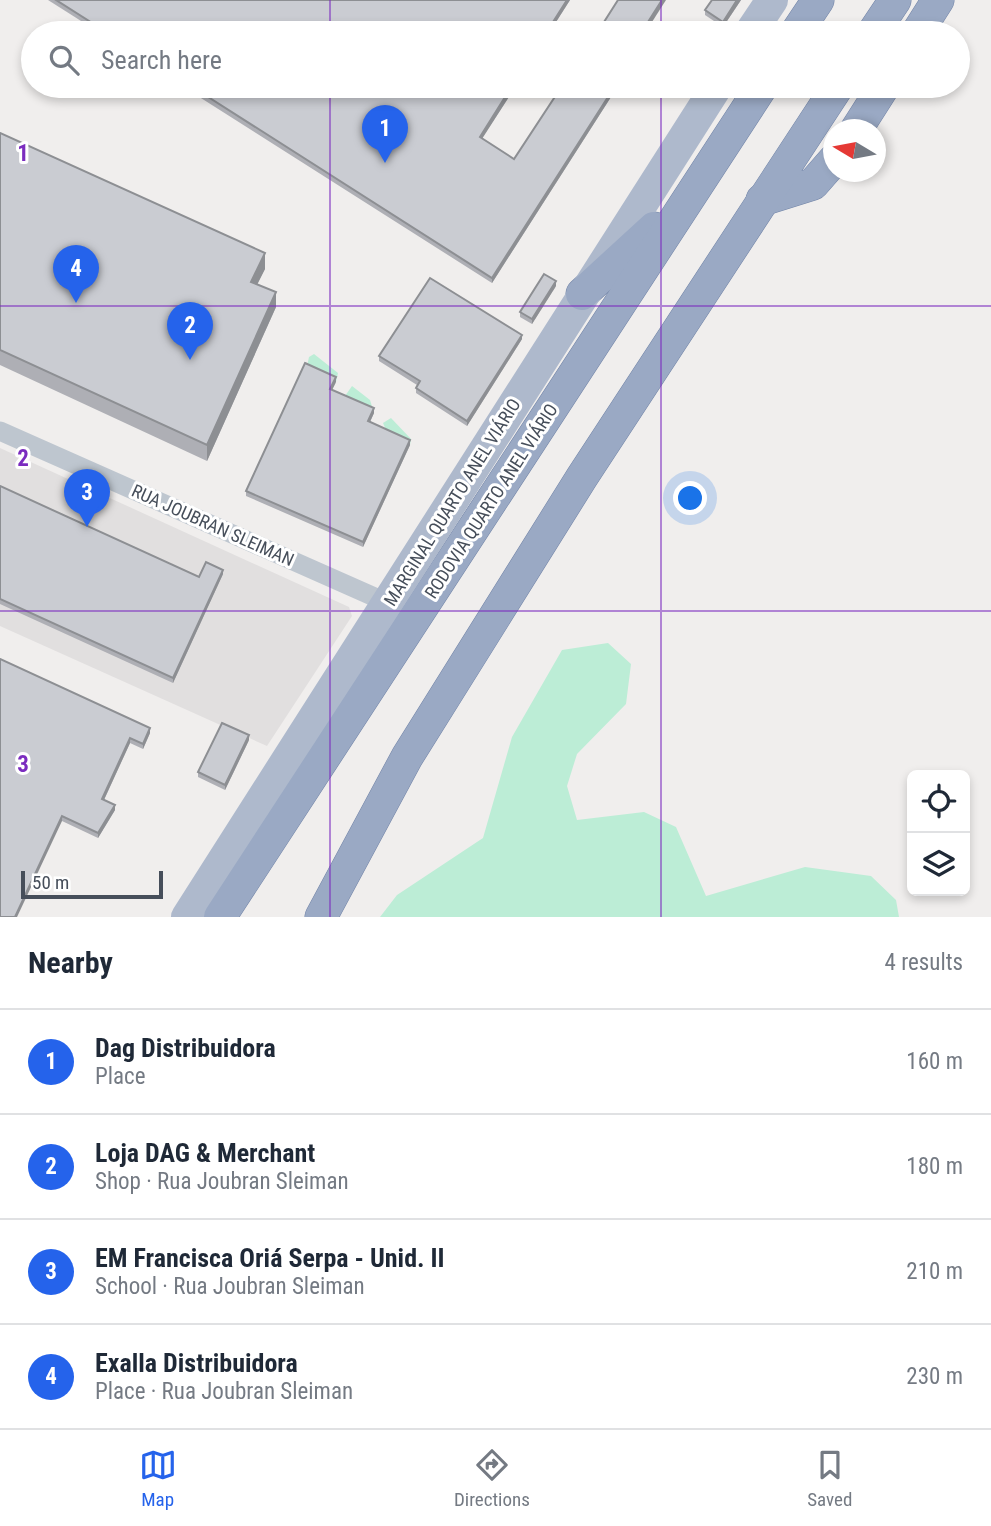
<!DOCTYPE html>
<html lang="en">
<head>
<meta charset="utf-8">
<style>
  body { margin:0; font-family:"Roboto Condensed",sans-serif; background:#f6f6f7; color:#1f2937 }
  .controls { position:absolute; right:21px; bottom:21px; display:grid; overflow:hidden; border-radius:10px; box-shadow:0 4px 10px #0003 }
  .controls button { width:63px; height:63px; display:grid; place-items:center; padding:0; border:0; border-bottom:2px solid #e0e1e3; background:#fff; color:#1f2937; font:35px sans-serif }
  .compass { position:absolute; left:823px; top:119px; width:63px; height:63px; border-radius:50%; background:#fff; box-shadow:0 4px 10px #0003; rotate:280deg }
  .scale { position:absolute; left:21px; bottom:18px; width:142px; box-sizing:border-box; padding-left:7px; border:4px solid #464e5a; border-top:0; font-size:19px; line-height:24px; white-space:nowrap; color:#464e5a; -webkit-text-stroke:5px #fff; paint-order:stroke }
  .you { position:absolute; left:691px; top:499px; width:24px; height:24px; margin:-18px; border:5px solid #fff; border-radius:50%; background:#1a73e8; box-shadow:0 0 0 10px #1a73e833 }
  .badge { display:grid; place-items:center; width:46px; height:46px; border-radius:50%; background:#2563eb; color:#fff; font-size:23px; font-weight:700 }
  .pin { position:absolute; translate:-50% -58px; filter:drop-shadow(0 2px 4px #0008) }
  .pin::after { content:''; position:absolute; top:37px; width:24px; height:21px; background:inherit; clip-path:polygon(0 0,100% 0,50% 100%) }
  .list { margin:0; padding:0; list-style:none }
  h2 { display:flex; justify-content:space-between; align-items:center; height:91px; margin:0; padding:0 28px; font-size:30px }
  h2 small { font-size:23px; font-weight:400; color:#747a83 }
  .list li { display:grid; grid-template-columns:46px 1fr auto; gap:21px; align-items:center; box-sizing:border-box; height:105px; padding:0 28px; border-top:2px solid #e0e1e3 }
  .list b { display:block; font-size:26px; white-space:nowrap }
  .list p { margin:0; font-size:23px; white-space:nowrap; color:#747a83 }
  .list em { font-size:23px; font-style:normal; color:#747a83 }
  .icon { flex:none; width:38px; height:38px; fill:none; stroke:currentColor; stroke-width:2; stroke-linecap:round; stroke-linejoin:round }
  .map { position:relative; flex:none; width:991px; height:917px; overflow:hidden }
  .search { position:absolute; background:#fff; box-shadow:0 4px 10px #0003; left:21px; right:21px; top:21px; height:77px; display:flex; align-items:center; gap:18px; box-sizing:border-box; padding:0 24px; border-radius:38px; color:#747a83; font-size:26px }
  .sheet { height:511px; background:#fff }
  nav { display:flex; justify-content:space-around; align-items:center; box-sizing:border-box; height:98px; border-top:2px solid #e0e1e3; background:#fff; font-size:19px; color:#747a83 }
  nav a { display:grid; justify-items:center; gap:4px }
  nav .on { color:#2563eb }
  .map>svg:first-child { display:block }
  .education { fill:#e1dfdf }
  .green { fill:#bcedd6 }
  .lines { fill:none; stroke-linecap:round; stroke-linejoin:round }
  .trunk-casing { stroke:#7284a7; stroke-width:33 }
  .minor { stroke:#bec6cf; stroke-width:19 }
  .primary { stroke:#aeb9cc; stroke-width:32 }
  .trunk { stroke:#9aa9c4; stroke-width:32 }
  .wall { fill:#aeafb5 }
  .shaded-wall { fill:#8d8f93 }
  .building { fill:#caccd2; stroke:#8d8f93; stroke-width:2 }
  .grid { fill:none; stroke:#7b2cbf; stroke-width:2; stroke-opacity:0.55 }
  .labels { text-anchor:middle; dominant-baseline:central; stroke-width:6; stroke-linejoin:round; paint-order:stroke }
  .street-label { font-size:18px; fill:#464e5a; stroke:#fff }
  .grid-label { font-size:23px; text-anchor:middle; font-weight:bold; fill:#7b2cbf; stroke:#fff; stroke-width:6; stroke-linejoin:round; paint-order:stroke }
</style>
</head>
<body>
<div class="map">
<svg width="991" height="917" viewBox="0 0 991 917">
  <rect width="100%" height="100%" fill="#f0eeed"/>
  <!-- education -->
  <polygon class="education" points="0,448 349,607 352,616 267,746 0,626"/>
  <!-- green -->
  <g class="green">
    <polygon points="314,354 338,373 336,382 307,366 309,357"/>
    <polygon points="352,386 370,400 374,413 347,401 345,396"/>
    <polygon points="391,418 411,439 410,445 388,435 383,423"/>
    <polygon points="608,643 631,664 626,704 577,754 567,786 577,820 644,812 676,827 706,896 805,867 871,876 896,900 899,917 380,917 397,895 483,838 512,737 562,650"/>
  </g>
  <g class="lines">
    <!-- trunk casing -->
    <g class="trunk-casing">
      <g id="trunk">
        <polyline points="796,33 818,0"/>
        <polyline points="873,33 895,0"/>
        <polyline points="917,33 938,0"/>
        <polyline points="856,130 884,86"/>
        <polyline points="762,200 813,184 834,160"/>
        <polyline points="582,294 654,228"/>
        <polyline points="220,917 762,86"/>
        <polyline points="321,917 407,757 582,477 838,86"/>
      </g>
    </g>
    <!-- minor -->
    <polyline class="minor" points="0,431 388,603"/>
    <!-- primary -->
    <g class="primary">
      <polyline points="750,33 772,0"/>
      <polyline points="187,917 717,86"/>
    </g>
    <!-- trunk -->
    <use href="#trunk" class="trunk"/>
  </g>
  <!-- wall -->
  <g class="wall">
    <polygon points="48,0 570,0 549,33 100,33"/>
    <polygon points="712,0 741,0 723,27 705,15 705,10"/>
    <polygon points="182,86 516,86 482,138 514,159 562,86 618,86 492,283"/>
    <polygon points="0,133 265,269 257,284 276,307 207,461 0,365"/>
    <polygon points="556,286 532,324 520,317 520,312"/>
    <polygon points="522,339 467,426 416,393 416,388 417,385 379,361 379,356"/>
    <polygon points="336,382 332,390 374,413 370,422 410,445 363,547 246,496 246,491"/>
    <polygon points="0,486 199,577 223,574 173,683 0,604"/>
    <polygon points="0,659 150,733 143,749 130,743 104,800 115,810 98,838 62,821"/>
    <polygon points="249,740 225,790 198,777 198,772"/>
  </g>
  <!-- shaded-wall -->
  <g class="shaded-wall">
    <polygon points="567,0 570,0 549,33 546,33"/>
    <polygon points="662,0 666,0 645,33 641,33"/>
    <polygon points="737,0 741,0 723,27 723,22"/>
    <polygon points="512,86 516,86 480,142 480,137"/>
    <polygon points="615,86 618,86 492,283 492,278"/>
    <polygon points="265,253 265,269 251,297 251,282"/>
    <polygon points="556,281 556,286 532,324 532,319"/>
    <polygon points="276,292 276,307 207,461 207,445"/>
    <polygon points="522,335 522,339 467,426 467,421"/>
    <polygon points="336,377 336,382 330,394 330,389"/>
    <polygon points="374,408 374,413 368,426 368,421"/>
    <polygon points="410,440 410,445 363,547 363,542"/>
    <polygon points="223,570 223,574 173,683 173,678"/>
    <polygon points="150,728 150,733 143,749 143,744"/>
    <polygon points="249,735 249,740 225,790 225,785"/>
    <polygon points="130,738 130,743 102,804 102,799"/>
    <polygon points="115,805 115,810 98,838 98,833"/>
    <polygon points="62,816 62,821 17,917 15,917"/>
  </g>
  <!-- building -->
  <g class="building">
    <polygon points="56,0 567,0 546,33 108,33"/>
    <polygon points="618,0 662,0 641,33 597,33"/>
    <polygon points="712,0 737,0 723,22 705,10"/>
    <polygon points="191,86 512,86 480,137 514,159 562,86 615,86 492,278"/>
    <polygon points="0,133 265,253 251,282 276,292 207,445 0,350"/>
    <polygon points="544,274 556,281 532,319 520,312"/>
    <polygon points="430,278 522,335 467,421 416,388 420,381 379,356"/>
    <polygon points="305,363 336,377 330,389 374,408 368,421 410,440 363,542 246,491"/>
    <polygon points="0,486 199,577 206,562 223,570 173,678 0,599"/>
    <polygon points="0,659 150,728 143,744 130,738 102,799 115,805 98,833 62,816 15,917 0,917"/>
    <polygon points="222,723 249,735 225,785 198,772"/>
  </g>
  <!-- grid -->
  <path class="grid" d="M330,0V33M661,0V33M330,86V917M661,86V917M0,306H991M0,611H991"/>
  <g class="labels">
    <!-- street labels -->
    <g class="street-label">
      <text transform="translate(491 501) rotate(-57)">RODOVIA QUARTO ANEL VIÁRIO</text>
      <text transform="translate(452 502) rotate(-58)">MARGINAL QUARTO ANEL VIÁRIO</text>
      <text transform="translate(213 525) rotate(24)">RUA JOUBRAN SLEIMAN</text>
    </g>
  </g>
  <g class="grid-label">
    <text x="23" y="161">1</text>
    <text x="23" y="466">2</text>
    <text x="23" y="772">3</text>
  </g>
</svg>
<div class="controls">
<button><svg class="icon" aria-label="locate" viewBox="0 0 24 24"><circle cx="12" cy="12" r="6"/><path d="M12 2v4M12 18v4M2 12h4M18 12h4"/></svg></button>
<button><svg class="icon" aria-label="layers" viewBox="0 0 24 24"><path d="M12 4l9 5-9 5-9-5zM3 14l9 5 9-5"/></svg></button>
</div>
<svg class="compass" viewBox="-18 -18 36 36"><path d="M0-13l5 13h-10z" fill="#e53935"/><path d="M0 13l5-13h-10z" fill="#747a83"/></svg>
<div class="scale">50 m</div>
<div class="you"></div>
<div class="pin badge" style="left:385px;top:163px">1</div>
<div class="pin badge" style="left:190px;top:360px">2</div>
<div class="pin badge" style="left:87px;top:527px">3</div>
<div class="pin badge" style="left:76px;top:303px">4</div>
<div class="search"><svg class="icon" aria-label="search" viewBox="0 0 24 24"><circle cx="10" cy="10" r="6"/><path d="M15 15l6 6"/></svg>Search here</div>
</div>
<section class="sheet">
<h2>Nearby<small>4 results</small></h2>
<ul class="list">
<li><span class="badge">1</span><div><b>Dag Distribuidora</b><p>Place</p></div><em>160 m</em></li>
<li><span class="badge">2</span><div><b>Loja DAG &amp; Merchant</b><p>Shop · Rua Joubran Sleiman</p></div><em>180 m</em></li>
<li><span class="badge">3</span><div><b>EM Francisca Oriá Serpa - Unid. II</b><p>School · Rua Joubran Sleiman</p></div><em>210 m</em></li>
<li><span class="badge">4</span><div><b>Exalla Distribuidora</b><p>Place · Rua Joubran Sleiman</p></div><em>230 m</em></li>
</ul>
</section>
<nav>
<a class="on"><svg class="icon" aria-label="map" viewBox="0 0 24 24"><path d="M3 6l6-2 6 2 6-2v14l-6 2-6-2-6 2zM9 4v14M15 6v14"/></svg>Map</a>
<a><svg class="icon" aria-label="directions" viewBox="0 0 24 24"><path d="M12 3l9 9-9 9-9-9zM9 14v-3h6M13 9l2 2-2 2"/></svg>Directions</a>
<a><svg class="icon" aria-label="saved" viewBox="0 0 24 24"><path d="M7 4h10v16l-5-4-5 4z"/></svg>Saved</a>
</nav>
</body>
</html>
